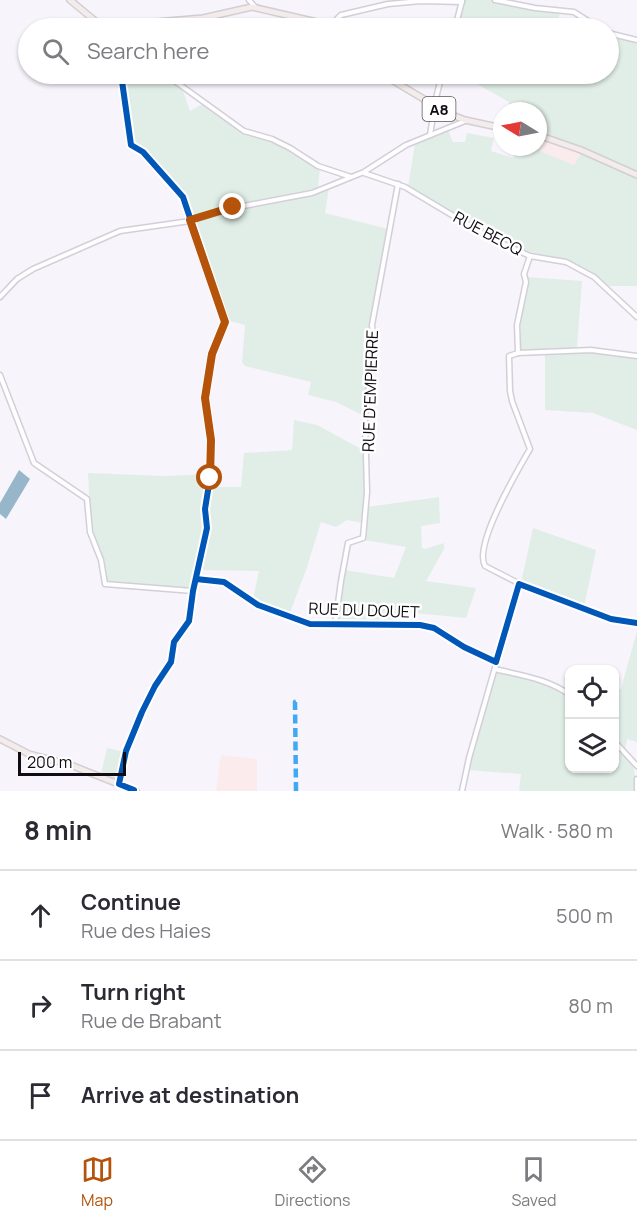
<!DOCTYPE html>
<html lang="en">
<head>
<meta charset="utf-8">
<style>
  body { margin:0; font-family:Manrope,sans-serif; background:#f7f7f7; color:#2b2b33 }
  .controls { position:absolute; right:18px; bottom:18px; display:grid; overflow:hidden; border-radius:12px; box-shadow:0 2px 4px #0004 }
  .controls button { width:54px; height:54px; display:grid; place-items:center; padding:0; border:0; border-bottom:2px solid #e1e1e2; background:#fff; color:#2b2b33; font:30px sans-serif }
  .compass { position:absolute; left:493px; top:102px; width:54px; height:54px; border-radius:50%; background:#fff; box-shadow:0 2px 4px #0004; rotate:280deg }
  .scale { position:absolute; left:18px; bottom:15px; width:108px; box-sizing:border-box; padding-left:6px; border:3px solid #110c14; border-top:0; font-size:16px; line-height:21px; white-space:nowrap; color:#110c14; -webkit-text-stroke:4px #fff; paint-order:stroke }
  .stop { position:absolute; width:18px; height:18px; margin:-14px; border:4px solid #b45309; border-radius:50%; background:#fff }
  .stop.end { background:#b45309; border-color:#fff; box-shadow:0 2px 6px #0008 }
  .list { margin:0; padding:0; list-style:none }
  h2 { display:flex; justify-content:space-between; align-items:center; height:78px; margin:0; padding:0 24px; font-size:26px }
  h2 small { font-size:20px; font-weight:400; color:#7c7c81 }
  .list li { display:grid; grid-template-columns:39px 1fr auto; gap:18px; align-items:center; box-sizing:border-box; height:90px; padding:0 24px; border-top:2px solid #e1e1e2 }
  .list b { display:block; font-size:22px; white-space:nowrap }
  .list p { margin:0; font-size:20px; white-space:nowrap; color:#7c7c81 }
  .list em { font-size:20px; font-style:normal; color:#7c7c81 }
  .icon { flex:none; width:33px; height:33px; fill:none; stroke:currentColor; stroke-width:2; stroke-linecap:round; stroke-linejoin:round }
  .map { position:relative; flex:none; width:637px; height:791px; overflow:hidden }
  .search { position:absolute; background:#fff; box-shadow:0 2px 4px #0004; left:18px; right:18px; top:18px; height:66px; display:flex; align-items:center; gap:15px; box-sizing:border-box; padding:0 21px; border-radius:33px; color:#7c7c81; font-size:22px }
  .sheet { height:348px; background:#fff }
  nav { display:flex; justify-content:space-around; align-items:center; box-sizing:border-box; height:84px; border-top:2px solid #e1e1e2; background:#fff; font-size:16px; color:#7c7c81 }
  nav a { display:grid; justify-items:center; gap:3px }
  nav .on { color:#b45309 }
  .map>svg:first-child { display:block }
  .commercial { fill:#fbebec }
  .green { fill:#e0eee7 }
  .water { fill:#97b6ca }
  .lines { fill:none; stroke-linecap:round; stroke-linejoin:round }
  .minor-casing { stroke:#d3cfd7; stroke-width:7 }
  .primary-casing { stroke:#d2cfd4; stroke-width:8 }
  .minor { stroke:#fefdff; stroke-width:4 }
  .primary { stroke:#f3eceb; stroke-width:5 }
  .quiet { stroke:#3fa9f5; stroke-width:4.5; stroke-dasharray:9 4.5; stroke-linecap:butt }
  .cycleway-casing { stroke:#fff; stroke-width:10 }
  .cycleway { stroke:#0057b8; stroke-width:6 }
  .route { stroke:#b45309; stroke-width:8 }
  .labels { text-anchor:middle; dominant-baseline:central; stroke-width:5; stroke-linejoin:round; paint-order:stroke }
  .shield { fill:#fff; stroke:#58555a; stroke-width:1.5 }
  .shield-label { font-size:15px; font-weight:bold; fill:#110c14 }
  .street-label { font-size:16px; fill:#110c14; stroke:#fff }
</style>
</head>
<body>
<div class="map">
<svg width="637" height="791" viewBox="0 0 637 791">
  <rect width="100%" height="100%" fill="#f8f4fc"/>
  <!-- commercial -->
  <g class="commercial">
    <polygon points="544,138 582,151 574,165 540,151"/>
    <polygon points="221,755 257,759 257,791 216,791"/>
  </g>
  <!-- green -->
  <g class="green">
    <polygon points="465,0 491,0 535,11 560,11 557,28 456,28"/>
    <polygon points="611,36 637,41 637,173 569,142 538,132 538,111 521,111 509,108 509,102 459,74 608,74 609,37"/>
    <path d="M122,74H164L182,88L190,111L204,103L242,131L270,140L286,148L312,165L320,168L318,188L233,205L192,218C189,211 187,202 183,195C172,175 152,154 132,143Z"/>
    <path d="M448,130L453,142H465L467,133L494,138L491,151L513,158L517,147H538V137L544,138L540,151L574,165L582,151L637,179V286H608C581,257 540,259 506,243C472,227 440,206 408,187L415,144Z"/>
    <polygon points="329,188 325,213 388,229 370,328 372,344 364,416 336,402 308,395 311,382 245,366 242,362 245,325 226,320 193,223 226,211"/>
    <polygon points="527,277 582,281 577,348 520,350 521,319"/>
    <polygon points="604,352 637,358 637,430 593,413 545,410 545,353"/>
    <polygon points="294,420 317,425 365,451 365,505 363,523 347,520 336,527 321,522 306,570 289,615 253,599 259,571 200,570 208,523 207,509 211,487 241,487 244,453 292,450"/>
    <path d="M88,473L165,476L209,474C206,512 206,553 191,588L107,583L103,562L91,529Z"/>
    <polygon points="439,497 440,523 421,526 422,548 425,549 444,543 444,549 426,581 476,588 466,618 405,612 399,613 397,624 338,623 345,570 394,578 406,547 364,540 367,507"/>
    <polygon points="533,528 596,550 584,607 521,583"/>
    <polygon points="637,631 637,742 627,739 625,751 615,739 614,688 621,689"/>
    <path d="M496,671C521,676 546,682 568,696L570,768H614L615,743C633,763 636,762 635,791H519L521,774L467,770Z"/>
    <polygon points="107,748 125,752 119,779 115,781 101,774"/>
  </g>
  <!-- water -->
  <polygon class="water" points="19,470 30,479 6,519 0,514 0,503"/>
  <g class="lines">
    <!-- minor casing -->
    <g class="minor-casing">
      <g id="minor">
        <polyline points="249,0 256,8"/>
        <polyline points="495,0 535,8 574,12 599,28"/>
        <polyline points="330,26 341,15 388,4 421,1 462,2"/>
        <polyline points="455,28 462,1"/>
        <polyline points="608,33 637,40"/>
        <polyline points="165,74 244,131 272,139 290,148 318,166 351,177"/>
        <polyline points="434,106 442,74"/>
        <polyline points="430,135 433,116"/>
        <polyline points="364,173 405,187 492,239 530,256 566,262 594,277 637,317"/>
        <polyline points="0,297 17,279 33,269 120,231 190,221 233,208 312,193 364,172 406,145 465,121"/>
        <polyline points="518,353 517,325 526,282 524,274 530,256"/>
        <path d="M637,356L591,350L518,353L509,356L510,391L512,401L530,449C518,470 473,545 485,566L522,585L603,616L637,623"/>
        <polyline points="0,375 34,463 87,499 90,532 101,560 105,584 193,591"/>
        <polyline points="196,579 224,582 258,605 310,624 420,625 434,628 464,647 496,662"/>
        <polyline points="335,625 341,581 348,543 363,538 367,492 365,418 374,346 372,325 398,184"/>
        <path d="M495,669C519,675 549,679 570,695"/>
        <polyline points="614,741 637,766"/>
        <polyline points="119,784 126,751 142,712 155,686 171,662 174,642 189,621 193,591 207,528 205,509 210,478 211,440 205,397 212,354 225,322 183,197 143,152 131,145 121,74"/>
        <polyline points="462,791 469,758 519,584"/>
        <polyline points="637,791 637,779"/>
      </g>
    </g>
    <!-- primary casing -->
    <g class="primary-casing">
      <g id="primary">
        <polyline points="70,0 99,24 108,28 135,27 156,22 203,18 252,7 321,23 332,28"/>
        <polyline points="382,74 447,113 465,120 502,128"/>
        <polyline points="538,135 581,150 637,175"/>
        <polyline points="0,739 29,754 68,764 136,791"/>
      </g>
    </g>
    <!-- minor -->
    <use href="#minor" class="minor"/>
    <!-- primary -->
    <use href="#primary" class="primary"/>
    <!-- quiet -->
    <polyline class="quiet" points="296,791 295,702 298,701"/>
    <!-- cycleway casing -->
    <g class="cycleway-casing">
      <g id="cycleway">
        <polyline points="121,74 131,145 143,152 183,197 225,322 212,354 205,397 211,440 210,478 205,509 207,528 193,591 189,621 174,642 171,662 155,686 142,712 126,751 119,784 134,790"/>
        <polyline points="196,579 224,582 258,605 310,624 420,625 434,628 464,647 496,662 519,584 611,619 637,623"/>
      </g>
    </g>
    <!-- cycleway -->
    <use href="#cycleway" class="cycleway"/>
  </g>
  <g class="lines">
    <!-- route -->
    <polyline class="route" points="210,478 211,440 205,398 212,354 225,322 190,220 233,207"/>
  </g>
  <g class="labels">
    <!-- shield labels -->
    <rect class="shield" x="422.5" y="97" width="33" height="24" rx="4.5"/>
    <g class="shield-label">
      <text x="439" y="109">A8</text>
    </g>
    <!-- street labels -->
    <g class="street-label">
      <text transform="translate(488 233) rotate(28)">RUE BECQ</text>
      <text transform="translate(370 391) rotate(-88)">RUE D'EMPIERRE</text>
      <text transform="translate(364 610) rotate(2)">RUE DU DOUET</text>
    </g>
  </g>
</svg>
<div class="controls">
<button><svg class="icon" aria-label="locate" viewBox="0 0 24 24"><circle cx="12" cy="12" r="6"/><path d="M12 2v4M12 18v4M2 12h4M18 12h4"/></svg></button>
<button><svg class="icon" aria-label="layers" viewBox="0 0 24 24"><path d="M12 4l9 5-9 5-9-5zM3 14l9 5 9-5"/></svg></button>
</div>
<svg class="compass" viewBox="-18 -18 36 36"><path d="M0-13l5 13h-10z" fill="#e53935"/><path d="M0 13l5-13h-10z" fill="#7c7c81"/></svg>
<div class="scale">200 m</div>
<div class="stop" style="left:210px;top:478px"></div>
<div class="stop end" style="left:233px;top:207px"></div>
<div class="search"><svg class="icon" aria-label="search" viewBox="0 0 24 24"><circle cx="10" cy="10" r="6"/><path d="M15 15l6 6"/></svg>Search here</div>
</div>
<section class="sheet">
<h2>8 min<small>Walk · 580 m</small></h2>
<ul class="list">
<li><svg class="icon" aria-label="ahead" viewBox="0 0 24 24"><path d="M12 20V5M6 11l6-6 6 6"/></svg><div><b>Continue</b><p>Rue des Haies</p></div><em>500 m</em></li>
<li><svg class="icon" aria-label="right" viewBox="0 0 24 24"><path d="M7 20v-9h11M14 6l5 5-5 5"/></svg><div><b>Turn right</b><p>Rue de Brabant</p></div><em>80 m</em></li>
<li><svg class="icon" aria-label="arrive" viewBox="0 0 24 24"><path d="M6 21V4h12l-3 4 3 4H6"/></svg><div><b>Arrive at destination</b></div></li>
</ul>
</section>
<nav>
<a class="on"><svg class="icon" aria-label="map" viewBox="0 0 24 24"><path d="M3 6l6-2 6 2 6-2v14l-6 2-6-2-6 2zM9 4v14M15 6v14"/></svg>Map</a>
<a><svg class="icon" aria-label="directions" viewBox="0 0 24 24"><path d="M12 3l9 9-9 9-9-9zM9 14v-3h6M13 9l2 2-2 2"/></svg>Directions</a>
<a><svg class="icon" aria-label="saved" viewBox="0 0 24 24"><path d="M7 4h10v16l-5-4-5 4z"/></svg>Saved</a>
</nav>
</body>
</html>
